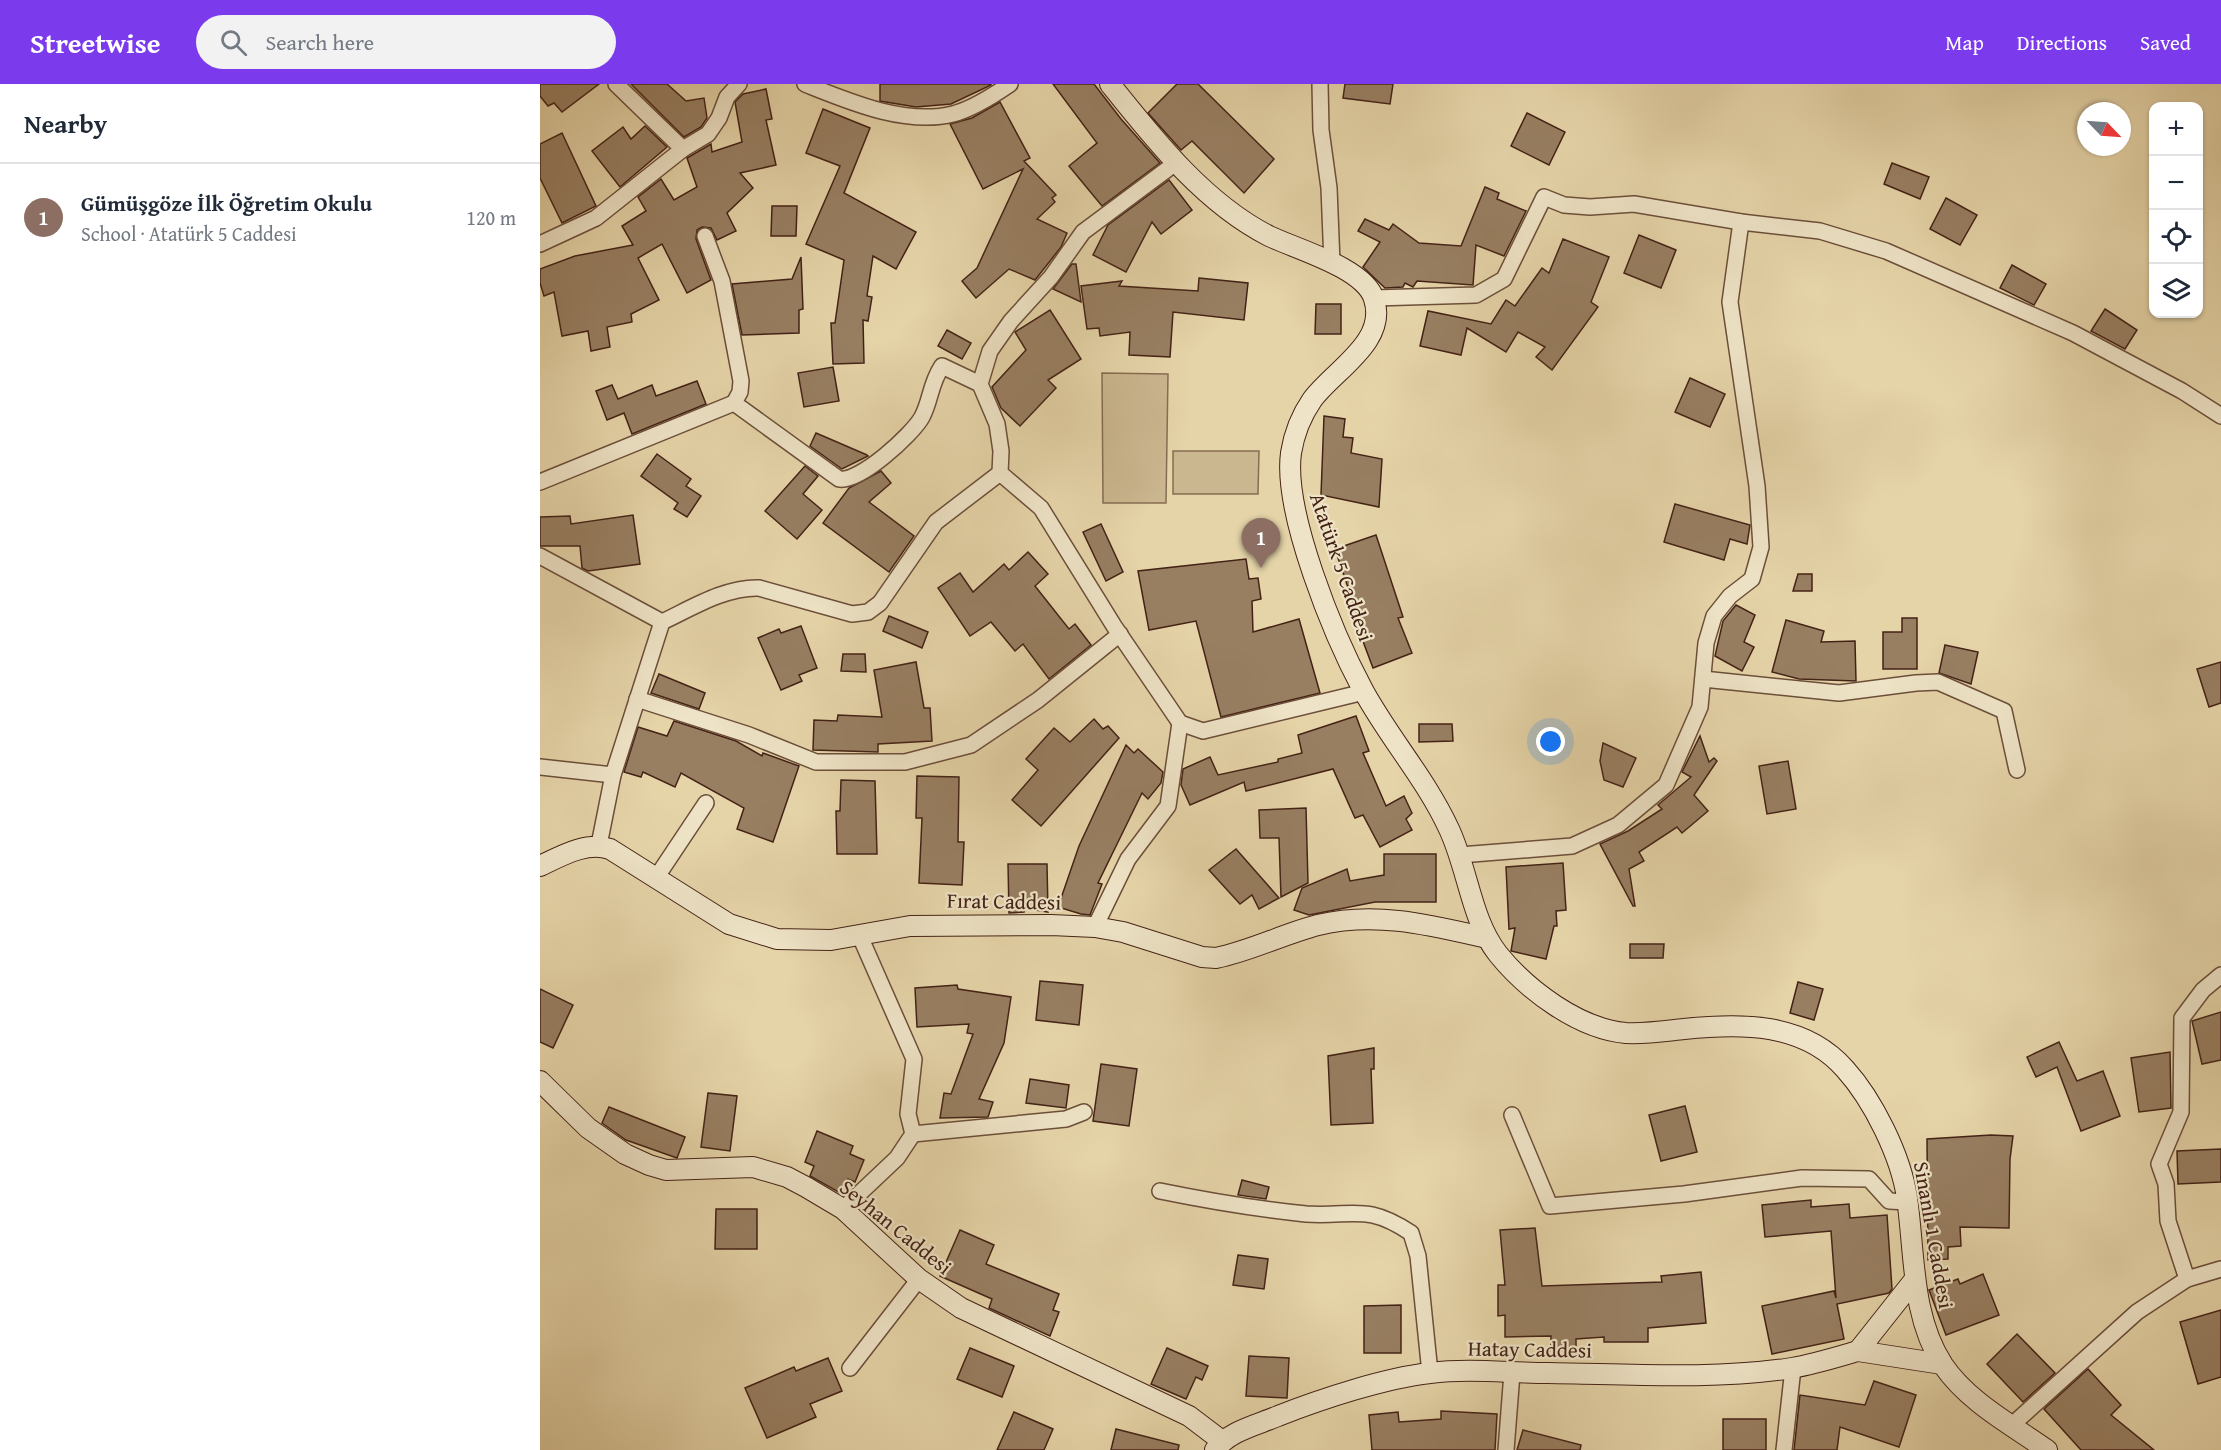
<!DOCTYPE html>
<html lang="en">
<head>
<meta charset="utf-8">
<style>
  body { margin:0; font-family:"Gentium Book Plus",serif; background:#f2f2f3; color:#1f2937 }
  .controls { position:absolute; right:18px; top:18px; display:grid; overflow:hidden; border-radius:12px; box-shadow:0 2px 4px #0004 }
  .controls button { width:54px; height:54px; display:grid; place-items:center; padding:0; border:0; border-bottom:2px solid #e0e1e3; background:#fff; color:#1f2937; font:30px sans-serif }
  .compass { position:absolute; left:1537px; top:18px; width:54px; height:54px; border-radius:50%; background:#fff; box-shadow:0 2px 4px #0004; rotate:115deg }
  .you { position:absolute; left:1011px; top:658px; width:21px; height:21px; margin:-15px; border:4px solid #fff; border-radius:50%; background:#1a73e8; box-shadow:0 0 0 9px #1a73e833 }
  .badge { display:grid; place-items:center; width:39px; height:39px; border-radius:50%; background:#7c3aed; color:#fff; font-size:20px; font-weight:700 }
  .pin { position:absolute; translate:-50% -50px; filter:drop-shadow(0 2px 3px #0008) }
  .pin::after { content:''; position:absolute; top:32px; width:21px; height:18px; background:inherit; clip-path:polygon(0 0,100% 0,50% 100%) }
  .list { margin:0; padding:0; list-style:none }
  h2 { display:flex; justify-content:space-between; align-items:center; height:78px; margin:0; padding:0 24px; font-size:26px }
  h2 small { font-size:20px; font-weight:400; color:#747a83 }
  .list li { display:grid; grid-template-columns:39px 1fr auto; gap:18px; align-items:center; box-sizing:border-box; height:108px; padding:0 24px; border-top:2px solid #e0e1e3 }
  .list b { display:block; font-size:22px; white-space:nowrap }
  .list p { margin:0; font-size:20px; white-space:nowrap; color:#747a83 }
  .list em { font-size:20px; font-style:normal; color:#747a83 }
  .icon { flex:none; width:33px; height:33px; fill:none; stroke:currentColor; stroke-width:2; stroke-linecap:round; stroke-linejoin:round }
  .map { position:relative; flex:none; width:1681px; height:1366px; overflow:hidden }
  header { display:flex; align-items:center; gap:36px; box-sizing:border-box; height:84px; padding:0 30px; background:#7c3aed; color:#fff }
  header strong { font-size:28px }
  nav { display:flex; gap:33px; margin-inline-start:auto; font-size:21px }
  .search { width:420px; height:54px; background:#f2f2f3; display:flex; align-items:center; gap:15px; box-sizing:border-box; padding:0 21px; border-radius:33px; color:#747a83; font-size:22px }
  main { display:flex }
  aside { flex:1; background:#fff }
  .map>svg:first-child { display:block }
  .green { fill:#cab68f; stroke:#876c52; stroke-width:1.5 }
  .building { fill:#987f62; stroke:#442216; stroke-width:1.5 }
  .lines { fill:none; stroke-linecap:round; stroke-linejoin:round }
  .street-casing { stroke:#6c4e3a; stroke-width:18 }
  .secondary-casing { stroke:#442216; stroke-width:22 }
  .street { stroke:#eee3c6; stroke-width:15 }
  .secondary { stroke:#eee3c6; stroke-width:20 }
  .labels { text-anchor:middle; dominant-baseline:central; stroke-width:4.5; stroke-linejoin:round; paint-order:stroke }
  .street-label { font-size:21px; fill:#442216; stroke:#eee3c6 }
</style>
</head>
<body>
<header>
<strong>Streetwise</strong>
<div class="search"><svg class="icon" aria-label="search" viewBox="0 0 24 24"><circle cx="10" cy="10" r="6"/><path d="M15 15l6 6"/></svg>Search here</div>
<nav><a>Map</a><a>Directions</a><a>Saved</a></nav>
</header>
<main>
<aside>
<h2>Nearby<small></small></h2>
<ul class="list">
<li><span class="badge" style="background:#8d6e63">1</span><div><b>Gümüşgöze İlk Öğretim Okulu</b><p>School · Atatürk 5 Caddesi</p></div><em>120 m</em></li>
</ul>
</aside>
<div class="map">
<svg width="1681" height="1366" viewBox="0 0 1681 1366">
  <rect width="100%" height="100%" fill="#e5d4a8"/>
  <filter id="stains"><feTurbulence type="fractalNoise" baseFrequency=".00333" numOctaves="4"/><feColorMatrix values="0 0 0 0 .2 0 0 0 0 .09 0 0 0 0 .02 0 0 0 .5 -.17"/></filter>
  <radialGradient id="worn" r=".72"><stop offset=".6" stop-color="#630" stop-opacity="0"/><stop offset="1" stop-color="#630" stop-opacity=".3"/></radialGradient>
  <!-- green -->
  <g class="green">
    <polygon points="562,289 628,290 626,419 563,419"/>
    <polygon points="633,367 719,367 718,410 633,410"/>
  </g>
  <!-- building -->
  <g class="building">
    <polygon points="0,0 59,0 22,28 14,19 8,22 0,12"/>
    <polygon points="91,0 127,0 146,17 164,14 167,34 161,43 144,53"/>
    <polygon points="340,0 451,0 451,1 411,20 376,23 340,17"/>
    <polygon points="513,0 554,0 581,35 620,79 562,122 529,82 557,59"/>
    <polygon points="637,0 658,0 734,75 704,109 652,57 641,66 608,29"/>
    <polygon points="805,0 853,0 850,20 803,14"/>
    <polygon points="226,5 232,35 226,36 236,81 200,89 213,104 187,129 196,147 177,156 171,144 162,143 157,146 156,155 171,196 147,209 122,160 98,174 119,216 91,230 92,238 67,243 70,263 51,267 48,247 22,252 14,208 4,212 0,199 0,185 35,172 93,161 82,142 106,127 98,113 121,95 134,116 157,103 147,74 171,60 172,68 202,58 195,18 203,10"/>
    <polygon points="460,18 490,74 484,77 516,111 512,114 515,118 497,135 527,149 521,163 495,196 469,185 436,214 422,197 437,184 483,85 443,105 410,40 432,34"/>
    <polygon points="283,25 330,44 304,109 376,148 356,185 333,172 327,212 332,213 328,237 323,236 324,279 293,280 291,239 295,239 304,176 266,160 300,82 266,69"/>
    <polygon points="987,29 1025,48 1009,81 971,62"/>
    <polygon points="105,42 127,63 80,103 52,67 83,43 91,55"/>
    <polygon points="22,49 56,122 22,139 0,94 0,60"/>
    <polygon points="1352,79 1389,93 1380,115 1344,100"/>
    <polygon points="629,96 652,126 621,150 612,138 586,188 553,171 568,141"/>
    <polygon points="945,103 959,109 957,115 986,127 964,172 936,161 933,201 877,197 873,203 865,199 863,203 845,204 823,183 840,158 818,147 825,135 849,146 853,140 879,159 921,162"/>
    <polygon points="1406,114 1437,131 1420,161 1390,145"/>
    <polygon points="232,122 257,122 256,152 231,152"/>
    <polygon points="1099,151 1136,166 1121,204 1084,189"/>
    <polygon points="1023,155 1069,173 1051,218 1058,223 1012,286 996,273 1005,263 978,248 966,268 927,244 921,271 880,262 888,227 951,240 966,216 975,222 1002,184 1009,189"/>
    <polygon points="261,173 263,225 259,226 259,249 202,251 192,200 252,195"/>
    <polygon points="532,180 536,180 541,218 513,205"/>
    <polygon points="1472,181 1506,200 1494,221 1460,204"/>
    <polygon points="659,194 708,199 704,236 633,228 630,273 589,271 590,248 560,252 559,244 547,245 541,202 582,197 579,202 658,207"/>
    <polygon points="776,220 801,220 801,250 775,250"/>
    <polygon points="1565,225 1597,246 1585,265 1551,247"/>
    <polygon points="510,226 541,275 508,296 516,304 480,342 461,324 452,303 486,266 475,248"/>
    <polygon points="407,246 431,259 422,275 398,262"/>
    <polygon points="293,283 299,317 264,323 258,289"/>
    <polygon points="1150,294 1185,310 1170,343 1135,328"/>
    <polygon points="157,297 166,320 92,350 84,329 67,336 56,307 72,301 78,315 112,301 116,312"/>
    <polygon points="784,332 805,335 803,353 813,354 811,369 842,375 839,423 781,411"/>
    <polygon points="276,349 327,371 328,372 302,385 270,362"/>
    <polygon points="117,370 151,395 146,402 161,412 147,433 134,425 138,419 101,392"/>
    <polygon points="265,382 278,392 263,410 282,426 257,455 225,427"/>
    <polygon points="341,387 351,399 329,418 374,452 349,488 283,439 309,404"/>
    <polygon points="1135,420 1210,441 1207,460 1190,455 1184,476 1124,458"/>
    <polygon points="93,431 100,480 48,487 42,484 40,462 0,462 0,433 30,432 31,440"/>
    <polygon points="561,440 583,488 566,497 543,448"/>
    <polygon points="836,451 863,533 858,534 872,569 833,584 821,552 824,551 795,465"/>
    <polygon points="488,468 508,490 495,502 529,545 535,540 551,561 509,595 483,560 475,567 451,538 430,552 398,504 420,489 433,508 464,480 469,486"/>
    <polygon points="706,475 709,495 718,494 721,515 712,517 713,548 759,535 780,609 681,633 656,537 609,546 598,487"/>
    <polygon points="1258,490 1272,490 1272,507 1253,507"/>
    <polygon points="1196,521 1215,531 1204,558 1214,563 1202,587 1175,572 1183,537"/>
    <polygon points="349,532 388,548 382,564 343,547"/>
    <polygon points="1362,534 1377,534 1377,585 1343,585 1343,548 1362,548"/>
    <polygon points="1246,536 1284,547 1281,558 1315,557 1316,597 1259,595 1232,588"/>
    <polygon points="261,542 277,584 259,591 262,597 241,606 218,554 239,545 241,549"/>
    <polygon points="1405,561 1438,568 1431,600 1399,589"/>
    <polygon points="303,570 325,570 326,588 301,587"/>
    <polygon points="376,578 384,624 390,624 392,657 338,660 338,668 273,666 274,636 297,637 298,631 342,633 334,586"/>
    <polygon points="1681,578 1681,619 1669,623 1657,585"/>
    <polygon points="119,590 165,609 159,625 111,609"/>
    <polygon points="816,632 829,667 823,669 846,722 864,712 872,729 866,735 872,746 840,763 823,731 815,734 793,685 706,707 704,698 650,721 641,701 643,685 670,673 678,691 738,678 738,675 762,669 758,651"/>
    <polygon points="554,635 563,645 568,642 579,654 501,742 472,716 498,686 486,675 514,644 530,658"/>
    <polygon points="134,637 196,657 222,672 223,669 259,682 233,758 197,745 204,724 141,689 135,703 103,688 101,693 84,688 98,643 127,652"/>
    <polygon points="879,640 912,640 913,657 879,658"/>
    <polygon points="1160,652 1169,678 1174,674 1177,677 1154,711 1168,727 1142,749 1137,743 1099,768 1104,777 1089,785 1095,822 1093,822 1060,760 1088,747 1122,725 1118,721 1151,693 1142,688"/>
    <polygon points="1063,659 1096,674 1083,703 1064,696 1060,677"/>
    <polygon points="586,661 594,669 598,665 623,688 621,699 608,715 602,709 558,799 562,800 550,831 541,830 518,823 539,762"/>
    <polygon points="1248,677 1256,725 1227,730 1219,682"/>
    <polygon points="377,692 419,693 418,758 424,758 422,801 379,799 382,734 376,734"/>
    <polygon points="301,696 335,697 337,770 297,770 296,727 300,727"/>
    <polygon points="766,724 768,799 741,813 739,754 720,754 719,726"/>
    <polygon points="696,765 732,806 739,814 719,825 712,811 700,820 669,786"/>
    <polygon points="844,770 896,770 896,818 835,818 769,831 754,826 762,804 807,785 810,797 844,791"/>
    <polygon points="1023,779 1026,826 1016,827 1017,842 1014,842 1006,875 971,867 975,844 969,845 966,783"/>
    <polygon points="468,780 507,780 508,828 484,824 484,828 469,829"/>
    <polygon points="1090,860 1124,860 1123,874 1090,874"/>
    <polygon points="500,897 543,901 539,941 496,936"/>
    <polygon points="1258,898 1283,905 1274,936 1250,929"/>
    <polygon points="417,901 418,905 471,913 464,959 439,1015 453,1018 448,1033 400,1034 404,1009 411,1010 433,950 427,949 429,940 377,943 375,904"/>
    <polygon points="0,905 33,921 13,964 0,958"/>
    <polygon points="1681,928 1681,976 1662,980 1652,937"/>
    <polygon points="1519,958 1537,997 1563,987 1580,1032 1541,1047 1517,983 1496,993 1487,973"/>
    <polygon points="834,964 834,985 831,985 833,1039 791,1041 788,972"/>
    <polygon points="1630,968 1631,1024 1599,1028 1591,974"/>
    <polygon points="561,980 597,985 589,1042 553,1037"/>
    <polygon points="490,995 529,1001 526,1024 486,1019"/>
    <polygon points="168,1009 197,1012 190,1067 161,1063"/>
    <polygon points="1145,1022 1157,1068 1121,1077 1109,1031"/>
    <polygon points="69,1023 145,1053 137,1074 86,1056 62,1039"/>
    <polygon points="277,1047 313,1062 310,1070 324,1076 315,1098 308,1095 302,1110 270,1092 274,1082 265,1078"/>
    <polygon points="1451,1051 1473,1052 1470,1075 1469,1144 1420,1143 1421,1162 1408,1163 1408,1175 1388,1176 1387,1055"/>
    <polygon points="1681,1065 1681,1098 1638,1100 1637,1067"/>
    <polygon points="702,1096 729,1103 726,1115 698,1111"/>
    <polygon points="1271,1116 1271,1123 1309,1120 1310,1134 1347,1131 1352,1205 1349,1209 1297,1220 1304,1255 1232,1270 1222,1222 1294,1207 1296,1214 1291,1147 1225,1153 1222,1121"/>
    <polygon points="176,1125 217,1125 217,1165 175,1165"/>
    <polygon points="995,1144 1002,1202 1122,1198 1121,1192 1161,1188 1166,1239 1108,1244 1108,1258 1064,1258 1064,1253 1036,1255 1036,1266 1011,1267 1011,1252 965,1253 965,1231 958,1232 958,1201 965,1201 960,1146"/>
    <polygon points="420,1146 454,1161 446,1180 519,1210 513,1226 519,1228 510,1252 449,1224 452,1215 400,1192"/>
    <polygon points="698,1171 728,1175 724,1205 693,1201"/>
    <polygon points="1443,1190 1459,1231 1406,1251 1389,1206 1418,1195 1420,1200"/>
    <polygon points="861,1221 861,1269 824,1269 824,1222"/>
    <polygon points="1681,1226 1681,1293 1658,1300 1640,1238"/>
    <polygon points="1477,1250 1515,1289 1483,1318 1447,1280"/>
    <polygon points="430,1264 474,1282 462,1313 417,1295"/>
    <polygon points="627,1264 668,1282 662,1296 656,1293 646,1315 611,1300"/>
    <polygon points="709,1272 749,1274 747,1314 706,1312"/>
    <polygon points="288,1274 302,1307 270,1320 276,1333 227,1354 205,1304 254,1283 256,1287"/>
    <polygon points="1548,1285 1581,1321 1571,1331 1614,1366 1541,1366 1504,1325"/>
    <polygon points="1334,1297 1376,1311 1359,1363 1300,1343 1297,1366 1254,1366 1260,1311 1325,1321"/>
    <polygon points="901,1327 957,1330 955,1366 832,1366 829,1331 858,1328 859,1338 901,1335"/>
    <polygon points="474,1328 513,1345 504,1366 457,1366"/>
    <rect x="1183" y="1335" width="43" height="31"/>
    <polygon points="576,1345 639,1361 638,1366 571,1366"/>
    <polygon points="983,1346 1041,1361 1040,1366 977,1366"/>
  </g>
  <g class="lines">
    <!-- street casing -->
    <g class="street-casing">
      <g id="street">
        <polyline points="76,0 143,65"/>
        <path d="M265,0C308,17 365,42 413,30C432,25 454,11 470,0"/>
        <polyline points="780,0 781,46 789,104 792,179"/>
        <polyline points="637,78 543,148 511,193 471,237 450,267 440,300 457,340 461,367 460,389 501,424 574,542 640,639 663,647 824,608"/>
        <path d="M165,152L182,197L201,297L200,308L194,319L299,395C319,399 372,351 382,333C391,316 390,300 402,282L440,300"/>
        <polyline points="0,160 56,134 143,65 168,50 179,34 187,13 199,0"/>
        <polyline points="834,214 936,211 964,195 1004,113 1024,121 1050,123 1094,120 1201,138 1280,147 1346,167 1533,249 1642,307 1681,332"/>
        <polyline points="0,398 194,319"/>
        <polyline points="0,472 122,538"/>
        <polyline points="1163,595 1299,609 1376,599 1398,598 1464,627 1477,686"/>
        <polyline points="97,615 209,651 276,678 365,678 431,661 498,616 580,550"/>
        <polyline points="0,683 73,691"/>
        <path d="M59,761L73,691L122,538C152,524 185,503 219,504L312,530L328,528L340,519L396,438L460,389"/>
        <polyline points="920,771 1032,762 1078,741 1126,701 1160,623 1166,559 1174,532 1190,512 1212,495 1221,463 1217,402 1190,218 1201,138"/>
        <polyline points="116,794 166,719"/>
        <polyline points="555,843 588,775 628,722 640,639"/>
        <polyline points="972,1031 1010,1122 1144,1110 1262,1094 1329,1095 1349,1117 1368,1118"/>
        <polyline points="373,1050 526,1035 544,1028"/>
        <path d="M620,1107C669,1117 717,1125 766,1130C814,1133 826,1119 871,1149L878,1172L890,1289"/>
        <polyline points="303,1125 357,1074 373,1050 368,1030 374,975 319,850"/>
        <polyline points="1647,1195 1628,1137 1626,1100 1619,1080 1641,1028 1642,934 1663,906 1681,891"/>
        <polyline points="310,1284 379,1195"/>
        <polyline points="1472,1341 1597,1228 1647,1195 1681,1185"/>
        <polyline points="966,1366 972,1289"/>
        <polyline points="1244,1366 1253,1284"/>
      </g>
    </g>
    <!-- secondary casing -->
    <g class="secondary-casing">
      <g id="secondary">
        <path d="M570,0C614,55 664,119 729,152C756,165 825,184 834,215C848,258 794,286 772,316C761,332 754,350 751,369C743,429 794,552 823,606C849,654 886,695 909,745C928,785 931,836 958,870C987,906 1039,945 1086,949C1106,950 1125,947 1144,945C1200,939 1264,938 1305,985C1333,1016 1361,1072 1367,1114C1375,1170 1371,1232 1403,1281C1428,1318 1472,1341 1507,1366"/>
        <path d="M0,782C21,772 47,757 70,765L189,840L237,855L291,856L370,842L511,841L555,843L583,848L662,873L676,874C711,867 743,850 778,841C836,827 890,841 947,854"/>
        <polyline points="0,997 48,1044 85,1070 109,1081 126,1086 213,1083 247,1093 266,1103 303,1125 379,1195 421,1224 649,1332 682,1357"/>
        <polyline points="1375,1195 1318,1267 1402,1280"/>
        <path d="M675,1366C689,1347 717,1341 738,1332C781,1315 845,1294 890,1289C929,1284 969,1289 1008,1289C1086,1290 1175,1296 1252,1284C1275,1280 1297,1273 1318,1267"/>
      </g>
    </g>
    <!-- street -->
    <use href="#street" class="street"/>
    <!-- secondary -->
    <use href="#secondary" class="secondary"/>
  </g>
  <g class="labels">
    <!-- street labels -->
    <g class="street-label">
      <text transform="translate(802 483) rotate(71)">Atatürk 5 Caddesi</text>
      <text transform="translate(464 817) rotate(1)">Fırat Caddesi</text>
      <text transform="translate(356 1143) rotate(39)">Seyhan Caddesi</text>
      <text transform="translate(1394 1151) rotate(80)">Sinanlı 1 Caddesi</text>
      <text transform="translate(990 1265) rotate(1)">Hatay Caddesi</text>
    </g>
  </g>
  <rect width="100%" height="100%" filter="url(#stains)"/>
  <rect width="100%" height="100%" fill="url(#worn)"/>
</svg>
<div class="controls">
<button>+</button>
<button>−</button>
<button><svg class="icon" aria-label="locate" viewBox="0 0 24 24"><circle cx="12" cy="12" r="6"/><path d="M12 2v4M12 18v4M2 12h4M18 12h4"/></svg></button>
<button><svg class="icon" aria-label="layers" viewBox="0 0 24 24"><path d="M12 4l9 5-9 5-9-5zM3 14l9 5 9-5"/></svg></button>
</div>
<svg class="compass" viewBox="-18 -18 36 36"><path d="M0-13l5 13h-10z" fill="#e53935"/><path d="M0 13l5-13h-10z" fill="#747a83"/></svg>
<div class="you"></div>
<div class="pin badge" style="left:721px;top:484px;background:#8d6e63">1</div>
</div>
</main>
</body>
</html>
